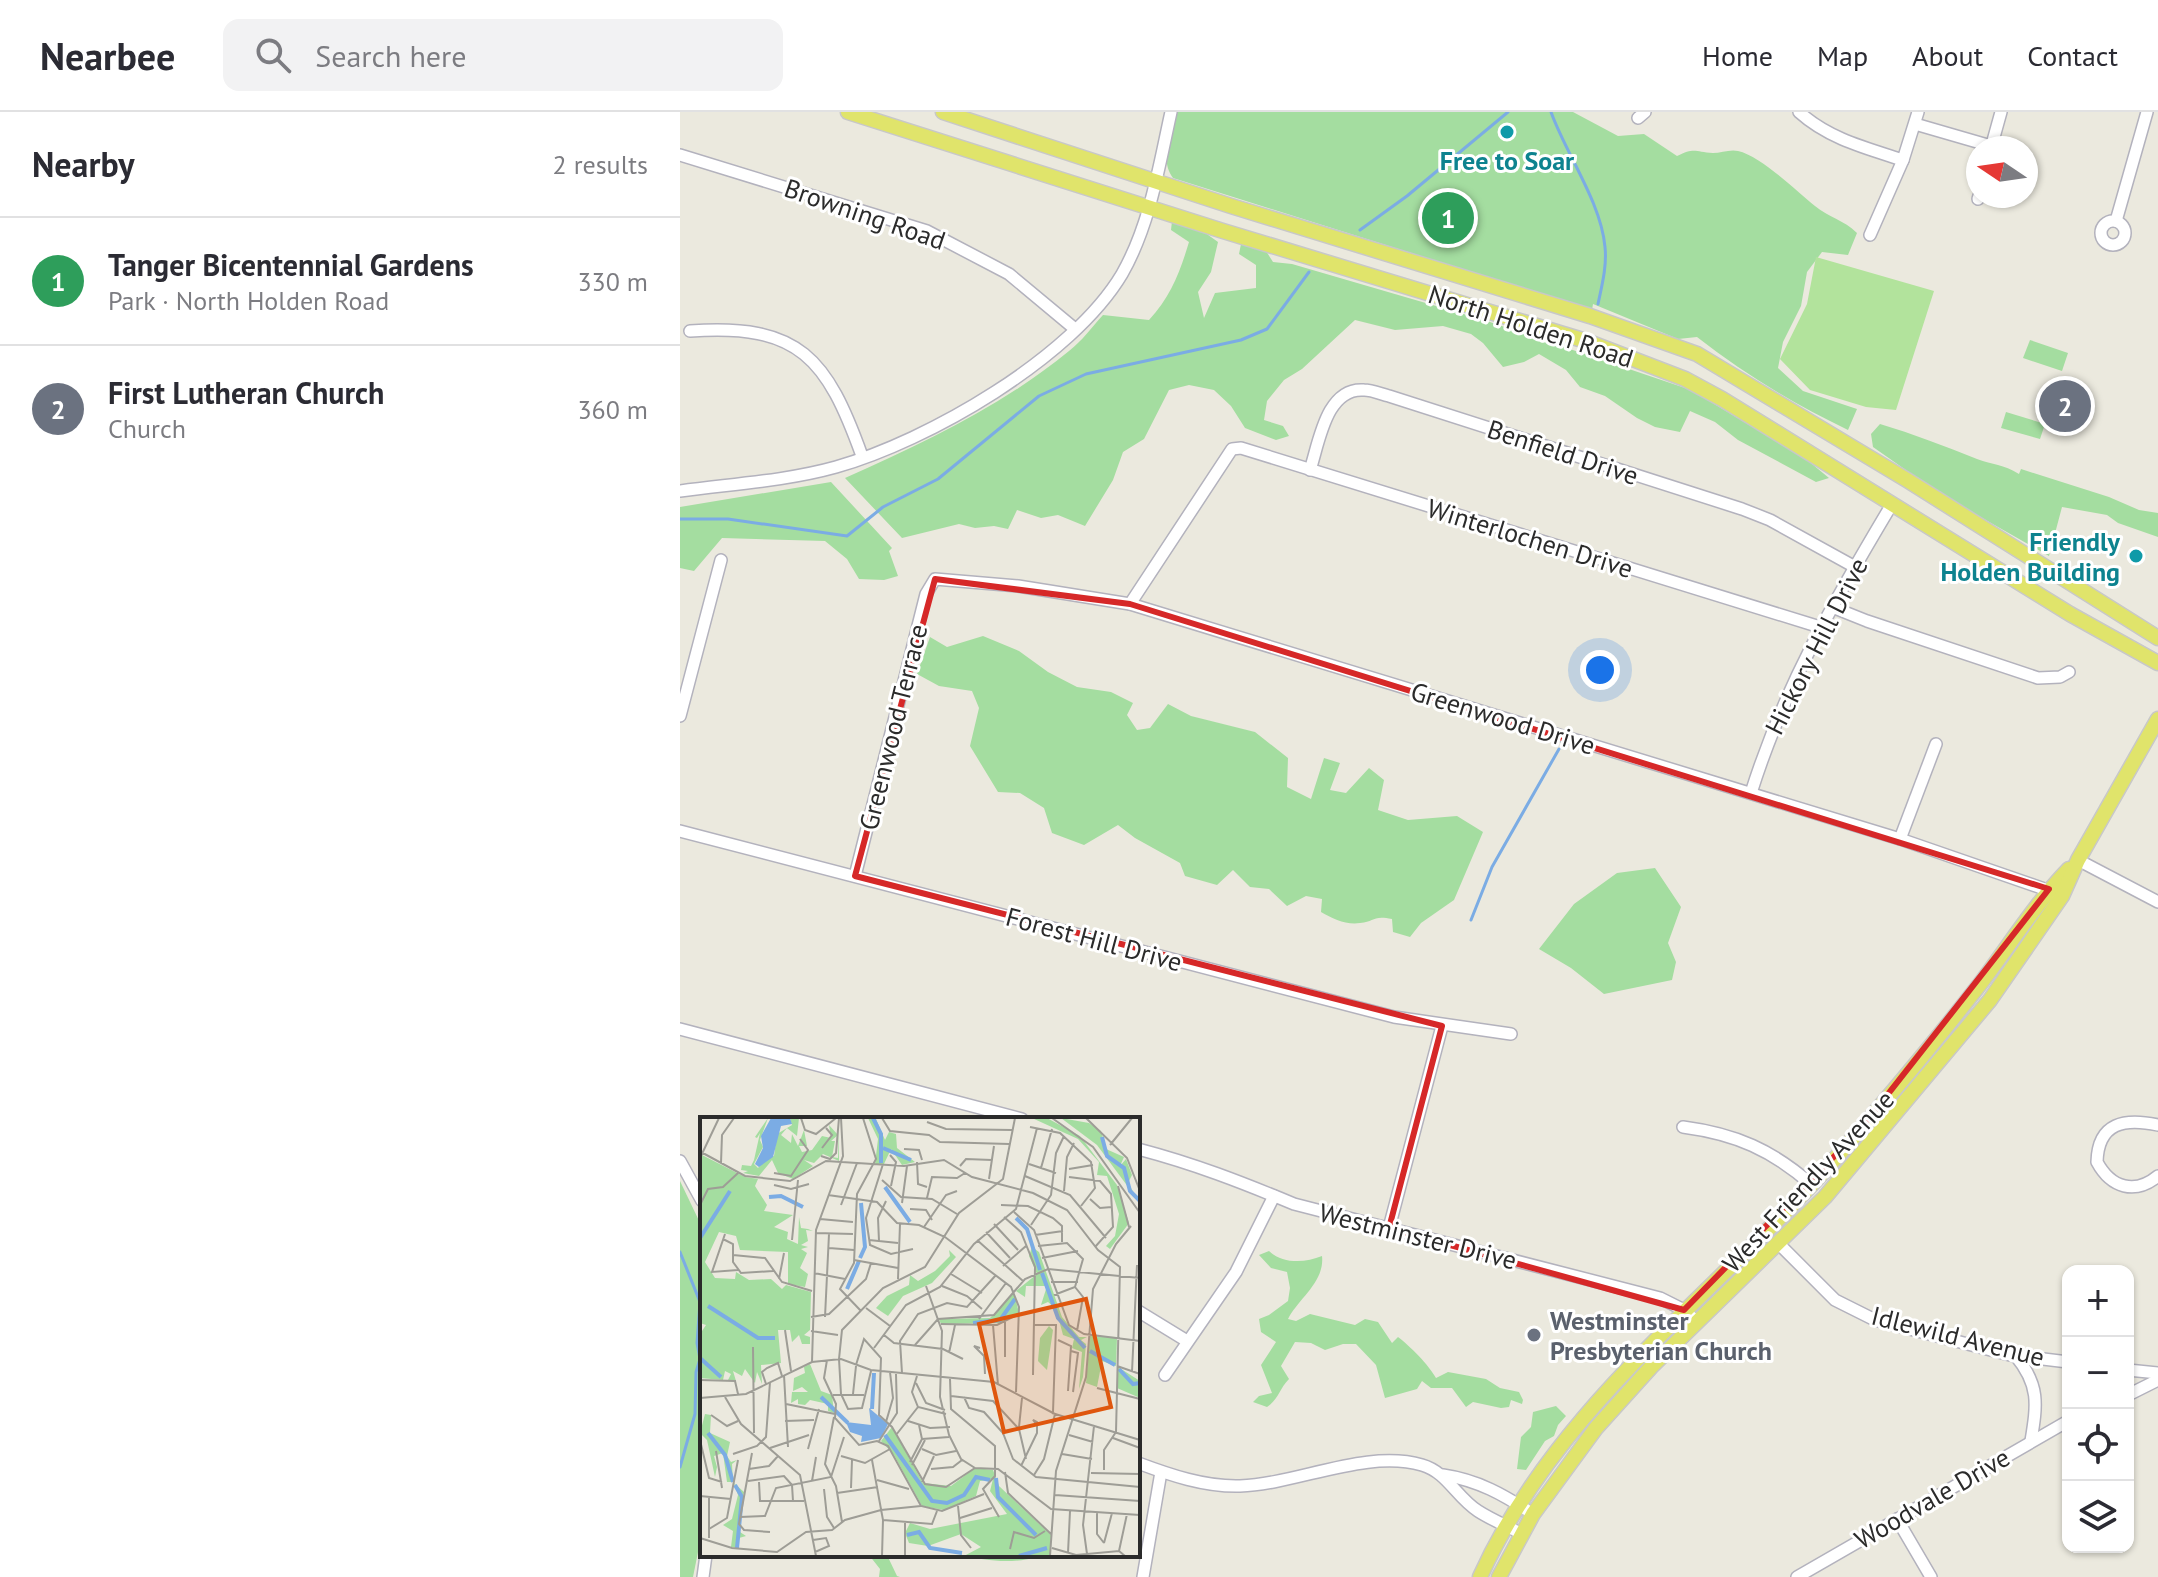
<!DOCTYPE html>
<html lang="en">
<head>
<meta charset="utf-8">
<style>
  body { margin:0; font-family:"PT Sans",sans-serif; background:#f2f2f3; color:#2b2b33 }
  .controls { position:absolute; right:24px; bottom:24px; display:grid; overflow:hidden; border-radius:16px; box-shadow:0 2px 6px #0004 }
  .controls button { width:72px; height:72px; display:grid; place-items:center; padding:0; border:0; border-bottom:2px solid #e1e1e2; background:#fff; color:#2b2b33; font:40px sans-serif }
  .compass { position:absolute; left:1286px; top:24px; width:72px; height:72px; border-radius:50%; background:#fff; box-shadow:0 2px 6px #0004; rotate:283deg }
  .you { position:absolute; left:920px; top:558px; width:28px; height:28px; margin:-20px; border:6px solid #fff; border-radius:50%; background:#1a73e8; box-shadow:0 0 0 12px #1a73e833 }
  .badge { display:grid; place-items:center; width:52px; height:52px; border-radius:50%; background:#111827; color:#fff; font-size:26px; font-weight:700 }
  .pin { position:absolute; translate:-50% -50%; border:4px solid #fff; box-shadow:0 2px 8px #0006 }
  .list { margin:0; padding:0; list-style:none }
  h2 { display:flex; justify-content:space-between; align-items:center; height:104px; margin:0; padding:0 32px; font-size:34px }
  h2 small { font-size:26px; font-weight:400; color:#7c7c81 }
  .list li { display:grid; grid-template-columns:52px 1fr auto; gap:24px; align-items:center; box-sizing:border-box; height:128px; padding:0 32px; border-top:2px solid #e1e1e2 }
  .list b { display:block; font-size:30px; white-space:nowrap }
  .list p { margin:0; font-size:26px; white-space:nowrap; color:#7c7c81 }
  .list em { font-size:26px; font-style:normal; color:#7c7c81 }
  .icon { flex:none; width:44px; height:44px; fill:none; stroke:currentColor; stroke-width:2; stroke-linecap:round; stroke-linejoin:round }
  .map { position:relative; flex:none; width:1478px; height:1465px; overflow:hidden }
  header { display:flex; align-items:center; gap:48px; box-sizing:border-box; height:112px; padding:0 40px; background:#fff; border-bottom:2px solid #e1e1e2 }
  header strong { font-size:38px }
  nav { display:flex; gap:44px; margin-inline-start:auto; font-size:28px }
  .search { width:560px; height:72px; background:#f2f2f3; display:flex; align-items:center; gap:20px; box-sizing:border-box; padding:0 28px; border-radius:16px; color:#7c7c81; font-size:30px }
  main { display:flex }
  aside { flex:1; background:#fff }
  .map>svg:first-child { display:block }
  .green { fill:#a4dda0 }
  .pitch { fill:#b2e39c }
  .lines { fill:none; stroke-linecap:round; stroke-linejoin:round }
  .stream { stroke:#7bace4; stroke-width:3 }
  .minor-casing { stroke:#b3b2bd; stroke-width:14 }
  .major-casing { stroke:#c8c8c8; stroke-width:17 }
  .minor { stroke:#fff; stroke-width:11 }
  .major { stroke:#e0e46b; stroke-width:14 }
  .marked { fill:none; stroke:#d62828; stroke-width:6; stroke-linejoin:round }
  .culture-dot { fill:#0f9aa8; stroke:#fff; stroke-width:3 }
  .worship-dot { fill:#6b7280; stroke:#fff; stroke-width:3 }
  .labels { text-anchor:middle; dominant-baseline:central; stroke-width:6; stroke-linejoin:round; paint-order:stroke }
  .culture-label { font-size:26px; font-weight:bold; fill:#0d838f; stroke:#fff }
  .street-label { font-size:26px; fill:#2b2b2b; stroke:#fff }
  .worship-label { font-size:26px; font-weight:bold; fill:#5b616d; stroke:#fff; text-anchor:start }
  .inset-river { fill:none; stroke:#7bace4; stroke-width:4 }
  .inset-road { fill:none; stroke:#9e9d96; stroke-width:2 }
  .view { fill:#df570e; fill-opacity:0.15; stroke:#df570e; stroke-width:4 }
  .inset-edge { fill:none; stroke:#2b2b2b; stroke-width:4 }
</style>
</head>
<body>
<header>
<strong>Nearbee</strong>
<div class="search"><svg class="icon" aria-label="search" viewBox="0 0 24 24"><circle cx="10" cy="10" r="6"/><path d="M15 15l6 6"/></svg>Search here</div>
<nav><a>Home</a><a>Map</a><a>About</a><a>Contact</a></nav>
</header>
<main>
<aside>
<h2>Nearby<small>2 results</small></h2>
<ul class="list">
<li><span class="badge" style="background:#2e9e5b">1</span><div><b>Tanger Bicentennial Gardens</b><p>Park · North Holden Road</p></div><em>330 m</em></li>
<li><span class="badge" style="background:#6b7280">2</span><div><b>First Lutheran Church</b><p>Church</p></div><em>360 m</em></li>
</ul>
</aside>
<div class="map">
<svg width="1478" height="1465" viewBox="0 0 1478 1465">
  <rect width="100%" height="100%" fill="#ebe9de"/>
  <!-- green -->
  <g class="green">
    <path d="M496,0H893L938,24L964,22L997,44C1015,35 1015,40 1033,41C1041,41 1050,37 1058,39C1081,44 1116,79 1135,94C1148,105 1164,108 1177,121L1168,143L1142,140L1127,160L1121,194L1103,230L1098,256L1123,279L1177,297L1168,318C1114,292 1064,262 1017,225L998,227L913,192L912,198L493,66C479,48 491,21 496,0Z"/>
    <path d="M492,109L517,115L538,130L531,160L518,180L524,206L535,181L576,176V153L559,142L561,132L586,139L593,150L612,152L804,208L1011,278L1126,347L1149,366L1136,370L1058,328L1035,310L1010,299L1000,320L975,315L957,306L925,284L900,275L886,258L859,242L844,250L823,255L803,231L791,222L763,214L715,218L675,208L622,257L604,268L587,289L584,308L603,314L609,324L596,328L565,316L551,294L534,278L509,273L489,278L464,327L443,340L433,368L405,414L378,403L361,406L337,398L328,417L314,414L295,416L279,412L222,426L165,366C244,331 322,294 389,239C402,229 412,215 423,203L469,208C491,184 500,160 509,130L491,118Z"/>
    <polygon points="1350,228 1388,241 1382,259 1343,246"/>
    <polygon points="1326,300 1365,312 1360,327 1321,316"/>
    <path d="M1200,312C1233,322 1265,334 1297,347C1313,353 1323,352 1339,362L1341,357L1429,385L1459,398L1478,401V425L1438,411L1427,403L1382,395L1369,444L1260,382L1193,335L1191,322Z"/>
    <polygon points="151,370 212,436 209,439 218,464 204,468 179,467 167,447 145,429 42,426 14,459 0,456 0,395"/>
    <path d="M303,524L339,539L368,560L397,575L431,580L453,591L447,603L457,618L470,616L488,592L511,604L575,620L608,646L607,675L631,687L644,646L660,651L650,678L666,681L689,656L704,668L698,698L728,708L777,704L803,720L774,788L741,811L730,825L713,820L712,807C692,803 695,810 680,811C666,813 653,807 641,800L642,787L626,784L607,794L589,777L570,775L553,758L537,773L505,764L500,751L455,726L438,713L404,733L372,721L364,696L340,681L318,680L290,634L299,596L292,579L259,574L237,562L250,525L267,535Z"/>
    <polygon points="975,756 1001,795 988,831 996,850 992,868 924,882 891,856 859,837 894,792 937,761"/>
    <polygon points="0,1069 22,1115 22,1420 13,1465 0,1465"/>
    <path d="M589,1139C603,1152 625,1151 642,1144C645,1170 618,1187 608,1207L616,1209L630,1202L675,1213L685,1207L698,1210L712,1231L718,1225C730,1234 749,1253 756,1266L768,1260L806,1267L820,1276L839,1280L843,1288L842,1292L831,1288L829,1295L821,1296L793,1290L786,1295L772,1276H751L742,1269L737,1277L705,1286L696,1253L676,1232H663L645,1238L631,1231L615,1230L601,1254L609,1267C599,1277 599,1287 587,1295L573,1290L579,1284L592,1281L581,1253L596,1230L581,1220L579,1207L589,1203L608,1189L610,1176L607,1160L591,1156L579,1143Z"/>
    <polygon points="876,1294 886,1304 878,1313 874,1324 865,1329 846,1358 837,1357 841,1325 851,1315 853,1300"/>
    <polygon points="189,1443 207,1443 217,1464 220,1465 199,1465 200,1457"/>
    <path d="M280,1443H358L359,1445C330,1452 308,1449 280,1443Z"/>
  </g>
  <!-- pitch -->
  <polygon class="pitch" points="1136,145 1254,179 1216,298 1186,295 1130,278 1100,247 1127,192"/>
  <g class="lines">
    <!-- stream -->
    <g class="stream">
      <path d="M871,0C886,42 921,90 925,135C927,154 922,173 918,192"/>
      <polyline points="680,118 727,84 828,0"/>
      <polyline points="0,407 48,407 167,424 203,395 258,367 359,284 406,262 561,228 587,217 629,160"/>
      <polyline points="791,808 812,755 879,637"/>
      <polyline points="0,1140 20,1190 17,1231 20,1247 16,1260 15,1302 0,1355"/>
    </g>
    <!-- minor casing -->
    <g class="minor-casing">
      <g id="minor">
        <path d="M1119,0C1149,27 1186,36 1223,48"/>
        <polyline points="958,6 965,0"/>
        <polyline points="1235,12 1311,34"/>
        <polyline points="1311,36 1321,0"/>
        <polyline points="0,43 247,119 329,162 395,217"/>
        <polyline points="1298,87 1299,84"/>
        <circle cx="1433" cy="121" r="12"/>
        <polyline points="1436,109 1467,0"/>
        <polyline points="1190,123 1223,48 1238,0"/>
        <path d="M10,219C120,211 147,247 182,344"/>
        <path d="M630,358C639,331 646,275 684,278C692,278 701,282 709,284L1062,397L1090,408L1175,455"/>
        <path d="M0,379C51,372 106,369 156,355C248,329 392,246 442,162C470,113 479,54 491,0"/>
        <polyline points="450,492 552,337 561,336 1140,515"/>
        <polyline points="1152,495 1187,509 1358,566 1380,565 1389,560"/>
        <polyline points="0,604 41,448"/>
        <path d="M1071,681C1105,573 1154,489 1212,392"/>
        <polyline points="0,719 714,905 831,922"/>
        <polyline points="1220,727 1256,632"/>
        <polyline points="1398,748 1478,790"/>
        <polyline points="175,764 246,482 255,467 338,474 450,492 1220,727 1376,781"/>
        <polyline points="0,917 342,1007"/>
        <path d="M1478,1013C1445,1006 1418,1010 1417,1050C1431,1076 1455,1083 1478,1064"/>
        <path d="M1003,1015C1056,1022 1092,1038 1132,1073"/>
        <path d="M458,1037C515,1052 561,1070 614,1092L980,1186L1004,1198L1017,1210"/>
        <polyline points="0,1049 22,1089"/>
        <polyline points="709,1116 762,914"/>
        <polyline points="1098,1131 1155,1188 1195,1208 1330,1243 1388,1250"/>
        <polyline points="458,1199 507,1229"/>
        <path d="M1335,1243C1360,1273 1357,1292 1351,1329"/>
        <polyline points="1448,1258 1478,1261"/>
        <polyline points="485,1263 556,1160 594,1084"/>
        <polyline points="1448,1283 1478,1268"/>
        <path d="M458,1351C490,1363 525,1375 560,1374C617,1372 686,1337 742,1353C767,1360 777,1386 798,1399C812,1408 827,1414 842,1422"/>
        <path d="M763,1363C798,1368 824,1383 853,1402"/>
        <polyline points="1217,1407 1251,1465"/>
        <polyline points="23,1465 26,1443"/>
        <polyline points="463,1465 481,1360"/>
        <polyline points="1117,1465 1388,1309"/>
      </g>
    </g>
    <!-- major casing -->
    <g class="major-casing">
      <g id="major">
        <polyline points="168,0 543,119 906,229 1005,267 1042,287 1390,502 1478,551"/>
        <polyline points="263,0 551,94 910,204 1017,242 1227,368 1478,526"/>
        <path d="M800,1465C877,1294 1033,1185 1154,1048C1203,992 1251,935 1297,876C1328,836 1354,793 1389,757"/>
        <polyline points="819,1465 853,1402 916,1316 971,1255 1145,1085 1310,888 1382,784 1398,748 1478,607"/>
      </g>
    </g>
    <!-- minor -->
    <use href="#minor" class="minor"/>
    <!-- major -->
    <use href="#major" class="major"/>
  </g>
  <!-- marked area -->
  <path class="marked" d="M255,467L450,492L1369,777L1179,1019L1004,1198L709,1116L762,914L175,764Z"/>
  <!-- markers -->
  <g class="culture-dot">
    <circle cx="827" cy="20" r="8"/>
    <circle cx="1456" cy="444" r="8"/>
  </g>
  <circle class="worship-dot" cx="854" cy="1223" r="8"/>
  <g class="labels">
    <!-- culture labels -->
    <g class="culture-label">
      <text x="827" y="48">Free to Soar</text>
      <text x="1440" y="429" text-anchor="end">Friendly<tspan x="1440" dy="30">Holden Building</tspan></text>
    </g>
    <!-- street labels -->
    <g class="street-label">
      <text transform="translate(185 102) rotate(19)">Browning Road</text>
      <text transform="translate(851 214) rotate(18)">North Holden Road</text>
      <text transform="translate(883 340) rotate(18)">Benfield Drive</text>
      <text transform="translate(850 426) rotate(17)">Winterlochen Drive</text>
      <text transform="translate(1136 534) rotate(-63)">Hickory Hill Drive</text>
      <text transform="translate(823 606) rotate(17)">Greenwood Drive</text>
      <text transform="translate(213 615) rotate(-76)">Greenwood Terrace</text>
      <text transform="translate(414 827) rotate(15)">Forest Hill Drive</text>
      <text transform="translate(1128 1069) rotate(-47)">West Friendly Avenue</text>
      <text transform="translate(738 1124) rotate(14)">Westminster Drive</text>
      <text transform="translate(1278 1224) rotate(14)">Idlewild Avenue</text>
      <text transform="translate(1252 1386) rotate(-30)">Woodvale Drive</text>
    </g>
    <!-- worship labels -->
    <g class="worship-label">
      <text x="870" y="1208">Westminster<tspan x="870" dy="30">Presbyterian Church</tspan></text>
    </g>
  </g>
  <!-- overview -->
  <g transform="translate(20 1005)">
    <rect width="440" height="440" fill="#ebe9de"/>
    <path d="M68,1L60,23L63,30L54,47L58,51L67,41L74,39L77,17L92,8L90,1H99L97,19L87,11L81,18L91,26L92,17L98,29L104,13L107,29H99L102,35L112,33L122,19L131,21L129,8L138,18L131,24H135L132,40L138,41L139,10V44L123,37L114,46L104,43L113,49L93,62L78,56L72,43L59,59L43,56L48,54L41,53L42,48L51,49L54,43L60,16L57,21L55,20ZM168,1L176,2L185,23L189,15L196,17L197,31L215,45L202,48L191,32L184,47H175L178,22ZM332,1H347L380,19L417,68L429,106L410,132L406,129L415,119L419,97L407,59L397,58L399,45L378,22ZM361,1L389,6L401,14L406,32L424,40L420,49L426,42L432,58L428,66L440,86L397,28ZM2,38L45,60L66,63L58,62L55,69L67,88L64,94L93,98L74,110L88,115L87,122L98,127L99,100L101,111L108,112L113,114L106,113L108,124L101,128L108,130L101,132L107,136L100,151L108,157L105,170L88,167V135L40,133L36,119L19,115L5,145L15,161L35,162L36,155L49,163L71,162L82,172L86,168L111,175L110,213L104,218L110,220V227H102L99,218L92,225L90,213H78L81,246L61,248L62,267L57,255L55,266L45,252L42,259L33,254L36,264L28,263L31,257L25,254L23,263L0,261V217L6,208L0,206ZM332,130L339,135L362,200L379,220H387L381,223L386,227L383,260L379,272L382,235L372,231L374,222L363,218L356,192L348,185L341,188L347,169H326L325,180L316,174L337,157L329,139ZM249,133L256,140L232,166L203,179L188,199L176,191L187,179L209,168L210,158L218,164L235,154L250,139ZM314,176L319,196L302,206L241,207L239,202L290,201ZM349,209L353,213L347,253L338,244L340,221ZM390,219L417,220L416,249L402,244L397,270L386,266ZM110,247L121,274L132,278L134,296L128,294V287L110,283L105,288L98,287V282L91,286L92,275H108L102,270L93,274L94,261L105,256L104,250ZM418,250L440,264V281L417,271ZM5,297L11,298L10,316L30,325L27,339L31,345L37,343L32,347L33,365H27L23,336L14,339L17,350L15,360L7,323L0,316ZM192,310L223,366L251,369L275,351L293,353L299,369L351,418L350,439H264L281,430L261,417L228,429L209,426L205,416L210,406L230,412L307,397L290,374L293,362L280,364L276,379L244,393L222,389L194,338L181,324ZM34,366L44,375L37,413L46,419L39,421V431L31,430L33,414L23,408L32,402L38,378Z" fill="#a4dda0"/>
    <path d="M71,1H90L92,7L81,9L73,40L59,50L55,47L63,31L61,19ZM169,291L188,307L181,321L161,325L162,319L150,315L146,305L171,308Z" fill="#7bace4"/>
    <path class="inset-river" d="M173,1L181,17V46M402,20L407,39L424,51L430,74L440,84M183,31L211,43M185,70L210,105M69,80L81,79L103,90M316,101L327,112L340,153M0,121L30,74M160,141L165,130L161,86M342,156L358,201L385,231M147,172L159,144M8,189L58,221H75M273,206L300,203L315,182M390,234L415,248M0,241L21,260M419,252L433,267L440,266M121,280L148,306M172,292L174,256M8,316L25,338L33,365M185,318L232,384L247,386L264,378L276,360L290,363M296,361L298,380L336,418M35,368L42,380L37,431M207,418L219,415L230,431L262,436M319,439L347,431"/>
    <path class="inset-road" d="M101,1L105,13L116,17L136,1M182,1L190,14L229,18L240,25L309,27M352,1L393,30L440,96M386,1L427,41L440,74M227,5L246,12L312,13M330,10L360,16L391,45L395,71L381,89M410,28L432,1M122,31L132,18L126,11M204,32L219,33L222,43M1,35L45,59L90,64L126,44L204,49L244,43L272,60L333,76L367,93L398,133L420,150L416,315L404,333V353M190,38L196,45L191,69M121,39L130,42L136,36L139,1M0,41L19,1M217,45L218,67L227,70M21,46L22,18L34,1M183,47L166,101L170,128L191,137L213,132M329,47L356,56M260,49L266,42L292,43M341,51L352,12M369,52L393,48M74,56L91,59L108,33L100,22M325,59L370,78L406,121M369,60L400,64L411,77L413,110L395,130M289,62L294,29M182,63L201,80L232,82L257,97M74,68L91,72L109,67M418,69L429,110M364,74L367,40L374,26M128,78L177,85L197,106L219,108L245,120L311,170L319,190L316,275M227,81L232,60L257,61L265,56M390,82L400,91L412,90M202,86L207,49M0,88L8,72L23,70L38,56M141,88L157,46M301,88L328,89L353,101L362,109V125M210,92L226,93L232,103M314,95L334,113L369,208L384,217L440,224M304,100L321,115L335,150L333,258M120,102L153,105M294,107L318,133M331,108L351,78L356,36L364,19M224,110L246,78L257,74M286,115L310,141M116,116L153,117M25,117L12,155L38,153M335,118L363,114M23,122L33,127V145L41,156L73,154M92,123L98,63M169,123L198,126M277,123L323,164M179,124L178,101L186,84M338,129L367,126L383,142L375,170L354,178M129,131L154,133M33,138L65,141L82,165L112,174M342,141L378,134M154,143L198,151M303,149L326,129M114,156L145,162M251,157L282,176M79,162L84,136M198,162L200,107M351,165H378M226,169L242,214L240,280L249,318L261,342L275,351M242,169L267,179L282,192M375,170L383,180L377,214M166,191L190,209M161,194L140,172L154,146L157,77L176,42L163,1M111,200L129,197L166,162L171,146M125,200L129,117M279,202L306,166M241,207L297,208L319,197M293,208L298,268M333,208H356L353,295M85,213L91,254M111,214L138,218M184,218L194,226L243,232L263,242M358,223L371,229L368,274M215,228L238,202L294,198L325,162L348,152L440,161M53,230L54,316M174,231L206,188L240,170L274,127L316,92L337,11M280,231L274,229L284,239L285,257M371,234L378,236L373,275M249,236L255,208M305,240V203M139,242L141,277L148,292L162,291L171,254M139,242L142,213L183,171L225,150L259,96L303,62L315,1M127,243L124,261L136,287L135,301L159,328L177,324L188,329L221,389L242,394L284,377M112,245L116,113L143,39L141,1M156,248L164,222L181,241L179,298L192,310L225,367L246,370L275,351L298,352L351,392L440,398M417,249L440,257M432,255L437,148M202,256L200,224L218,197L247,186L267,190L296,158M84,258L88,330M217,259L212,275L218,290L246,297M250,262L251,292L295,329V359L283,372L299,400M0,263L35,264L38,277M216,266L226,286L245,293M66,267L62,255L67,251L78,246L82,259M397,271L440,282M153,277L156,249M133,278H164M251,279L293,284L319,312L326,342M25,280L41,307L100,358L116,439M264,280L269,291L284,295L303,316L313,342L336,360L440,370M0,281L46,277L112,245L141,242L171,253L294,265L355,297M86,287L135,297M352,296L440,323M11,298L27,309L38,304M134,300L125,347L136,369L142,405M85,304L114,303M208,304L230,311L250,310M186,305L193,281L190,255M319,310L322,281M196,318L218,290M369,318L393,325M413,321L440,331M222,322L249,320M0,323L9,361L22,365M179,324L197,296L196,257M70,331L109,318M108,332L119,292M222,332L236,338L256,334M16,334L22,371M52,336L39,407L44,413L70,415M33,337L57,329L66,320L70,265M362,337L392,342M141,339L165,346L190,332M172,343L183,403L182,439M210,345L222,322L219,308M212,348L225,323M321,349L337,316V305L333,303L337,308M49,352L69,349L78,339M231,352L253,350L262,343M305,355L308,376L351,417M391,356L440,357M334,358L344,342L355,297M177,363L209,372M48,364L84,359L92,368L93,384M112,364L116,340M59,365L60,384H104M222,365L234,339M151,371L152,343M124,372L127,400L134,411M137,376L178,370M355,378L440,384M0,379L31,382M258,389L261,418L271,431M397,395V417L404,426M40,400L65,399L76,371L131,360L144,320M260,401L292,391M183,403L232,407L237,394M205,405V439M9,412L27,401L38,343M0,421L32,431L77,435L106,415L132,413L145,403L181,393L221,389M9,421V380M113,423L126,421L129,429L115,435M404,426L412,396M352,431L376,438L419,434L425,439M310,432L314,415L334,421L345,414M419,434L427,397M368,436L370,394M387,437L383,408L394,309M350,439L356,354L386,260L393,172L416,127L431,109"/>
    <path class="view" d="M386,182L411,290L304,315L279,207Z"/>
    <rect width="440" height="440" class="inset-edge"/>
  </g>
</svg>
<div class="controls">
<button>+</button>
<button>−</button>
<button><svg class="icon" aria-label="locate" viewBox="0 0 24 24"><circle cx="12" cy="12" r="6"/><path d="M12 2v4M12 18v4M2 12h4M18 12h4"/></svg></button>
<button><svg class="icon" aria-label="layers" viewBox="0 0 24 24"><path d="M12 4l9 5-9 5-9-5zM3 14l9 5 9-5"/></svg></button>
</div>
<svg class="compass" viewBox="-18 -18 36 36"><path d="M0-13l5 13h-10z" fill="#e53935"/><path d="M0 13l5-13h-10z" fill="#7c7c81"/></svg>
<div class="you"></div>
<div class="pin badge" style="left:768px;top:106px;background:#2e9e5b">1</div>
<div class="pin badge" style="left:1385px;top:294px;background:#6b7280">2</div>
</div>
</main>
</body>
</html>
